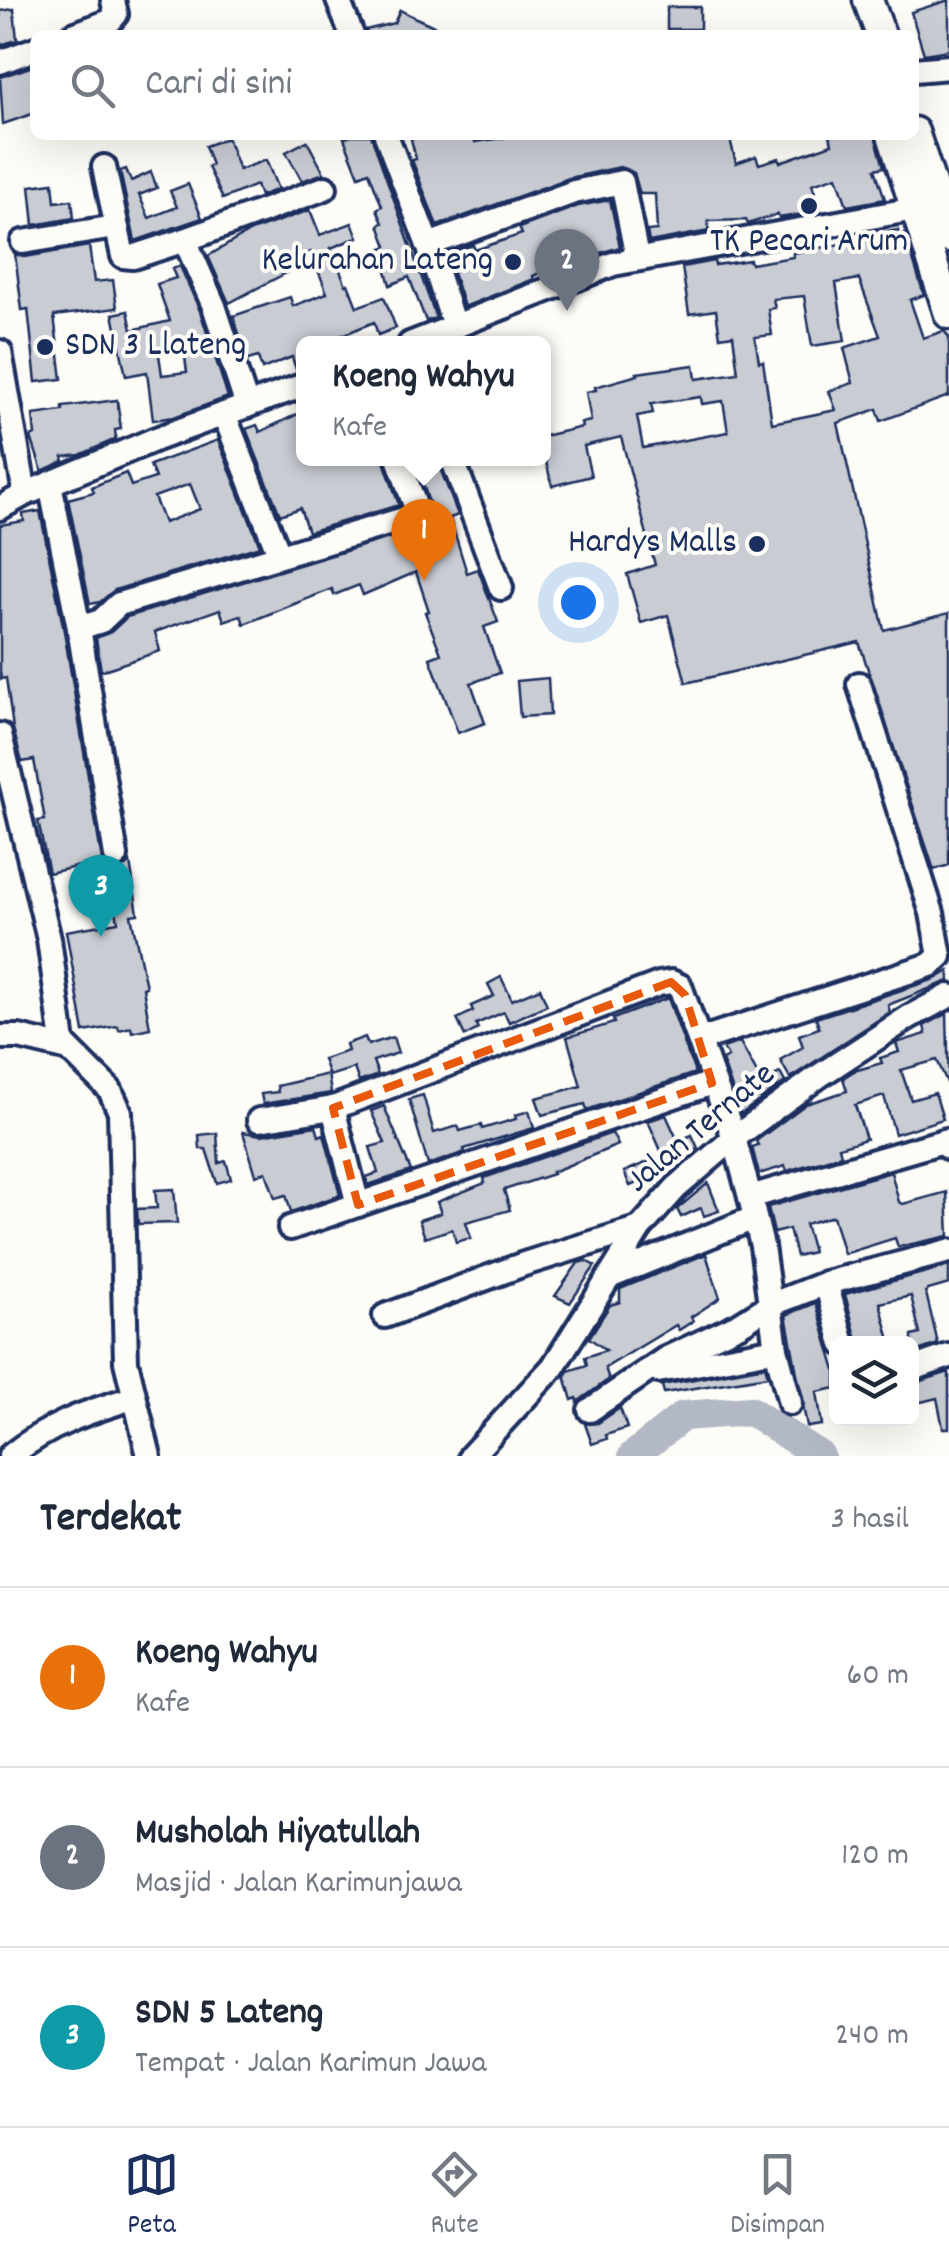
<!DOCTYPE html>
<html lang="id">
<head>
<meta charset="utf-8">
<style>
  body { margin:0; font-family:Dekko,sans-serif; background:#f6f6f7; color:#1f2937 }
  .controls { position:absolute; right:30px; bottom:30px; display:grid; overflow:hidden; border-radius:15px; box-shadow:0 10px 40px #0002 }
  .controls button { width:90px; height:90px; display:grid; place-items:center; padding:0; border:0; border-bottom:2px solid #e0e1e3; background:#fff; color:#1f2937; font:50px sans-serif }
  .you { position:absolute; left:578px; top:602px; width:35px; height:35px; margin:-25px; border:8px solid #fff; border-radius:50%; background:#1a73e8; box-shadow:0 0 0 15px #1a73e833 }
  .badge { display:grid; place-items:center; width:65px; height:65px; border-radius:50%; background:#1b2f5e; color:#fff; font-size:32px; font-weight:700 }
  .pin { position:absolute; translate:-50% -82px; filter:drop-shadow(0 2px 5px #0008) }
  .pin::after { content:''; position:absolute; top:52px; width:35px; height:30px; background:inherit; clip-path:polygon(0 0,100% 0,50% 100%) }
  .popup { position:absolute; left:296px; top:336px; width:255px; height:130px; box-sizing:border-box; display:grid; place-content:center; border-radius:15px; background:#fff; filter:drop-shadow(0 2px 8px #0005); font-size:32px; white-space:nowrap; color:#747a83 }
  .popup b { font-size:38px; color:#1f2937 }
  .popup::after { content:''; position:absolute; left:50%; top:100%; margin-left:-20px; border:20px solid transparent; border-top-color:#fff }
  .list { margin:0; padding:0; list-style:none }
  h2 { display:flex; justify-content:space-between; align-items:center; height:130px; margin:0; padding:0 40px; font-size:42px }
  h2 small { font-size:32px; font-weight:400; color:#747a83 }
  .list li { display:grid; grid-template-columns:65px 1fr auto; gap:30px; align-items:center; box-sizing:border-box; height:180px; padding:0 40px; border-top:2px solid #e0e1e3 }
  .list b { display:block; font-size:38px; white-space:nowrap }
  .list p { margin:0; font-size:32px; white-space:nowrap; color:#747a83 }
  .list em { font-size:32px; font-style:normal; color:#747a83 }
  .icon { flex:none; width:55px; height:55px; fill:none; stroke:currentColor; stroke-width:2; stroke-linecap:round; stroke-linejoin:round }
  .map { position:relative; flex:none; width:949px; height:1456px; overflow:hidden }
  .search { position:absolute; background:#fff; box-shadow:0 10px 40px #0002; left:30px; right:30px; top:30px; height:110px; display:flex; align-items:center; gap:25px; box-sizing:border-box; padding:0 35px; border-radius:15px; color:#747a83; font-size:38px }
  .sheet { height:670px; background:#fff }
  nav { display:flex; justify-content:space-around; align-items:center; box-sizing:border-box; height:140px; border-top:2px solid #e0e1e3; background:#fff; font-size:28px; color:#747a83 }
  nav a { display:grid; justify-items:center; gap:5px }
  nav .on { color:#1b2f5e }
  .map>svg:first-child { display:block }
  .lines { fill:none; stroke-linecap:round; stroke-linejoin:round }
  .river { stroke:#b3b8c5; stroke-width:30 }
  .building { fill:#c9ccd3; stroke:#1b2f5e; stroke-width:2.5; fill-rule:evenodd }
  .minor-casing { stroke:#1b2f5e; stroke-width:30 }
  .major-casing { stroke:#1b2f5e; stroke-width:35 }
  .minor { stroke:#fdfcf7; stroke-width:22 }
  .major { stroke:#fdfcf7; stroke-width:28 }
  .marked { fill:none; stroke:#e8590c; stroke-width:8; stroke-dasharray:20 12; stroke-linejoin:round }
  .poi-dot { fill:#1b2f5e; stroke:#fdfcf7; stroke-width:4 }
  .labels { text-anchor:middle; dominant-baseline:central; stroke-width:8; stroke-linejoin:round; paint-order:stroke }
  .poi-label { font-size:35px; fill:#1b2f5e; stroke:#fdfcf7; text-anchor:end }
  .street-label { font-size:35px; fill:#1b2f5e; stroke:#fdfcf7 }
</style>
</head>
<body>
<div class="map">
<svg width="949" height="1456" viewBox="0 0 949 1456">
  <rect width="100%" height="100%" fill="#fdfcf7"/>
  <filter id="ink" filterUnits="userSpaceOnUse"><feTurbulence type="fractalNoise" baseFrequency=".01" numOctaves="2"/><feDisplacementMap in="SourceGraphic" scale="20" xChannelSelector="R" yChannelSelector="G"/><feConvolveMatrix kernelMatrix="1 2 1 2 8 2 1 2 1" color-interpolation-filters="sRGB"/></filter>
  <g filter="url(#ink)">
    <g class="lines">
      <!-- river -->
      <polyline class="river" points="633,1456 683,1416 750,1411 820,1456"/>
    </g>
    <!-- building -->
    <g class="building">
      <polygon points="949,0 949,50 924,54 911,12"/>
      <rect x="667" y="7" width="33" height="22"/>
      <polygon points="14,9 17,40 0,45 0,11"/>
      <polygon points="400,10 416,18 454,35 367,35 366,30 394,23"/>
      <polygon points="33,66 35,113 3,124 0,77"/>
      <polygon points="352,135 371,135 436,318 426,321 409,277 390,285 380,249 387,246 379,225 383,223 377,209 382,206 369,172 359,176 344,138"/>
      <polygon points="427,135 474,135 475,142 504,138 504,135 729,135 736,163 756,156 759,164 779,158 780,162 832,144 830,135 875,135 884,167 875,169 885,199 847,206 837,176 812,184 821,211 779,218 778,214 748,224 746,220 708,221 709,231 649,242 647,231 657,230 655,194 640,194 634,173 620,167 569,178 437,226 412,160 416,159 411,139"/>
      <polygon points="227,138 239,170 266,160 278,189 260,196 256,185 223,199 208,167 212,165 205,146"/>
      <polygon points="307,141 324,173 302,181 286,152"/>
      <polygon points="126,169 131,181 151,172 157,188 139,195 149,218 177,207 170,191 188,184 202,218 135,241 120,171"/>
      <polygon points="53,183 55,202 72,200 74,218 34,225 30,186"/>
      <polygon points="610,200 620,247 551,268 533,276 534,279 464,307 447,254 473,245 475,250 522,234 519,228 578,206"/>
      <polygon points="310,210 320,235 352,223 358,237 331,248 346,285 348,284 357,307 384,297 396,328 378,335 374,322 321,344 304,344 304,370 297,372 292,357 262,369 258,357 248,360 233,316 290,297 293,306 327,293 311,252 283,263 288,272 229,303 208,256 251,231"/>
      <path d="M898,230L899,235L905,234L924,295L910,300L923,338L944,331L949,337V396L881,421L877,409L838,423L884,630L949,613V865L934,870L859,642L686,683L668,615L641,623L627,574L655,565L621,437L584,446L591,476L552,486L544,453V436L582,427L581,423L591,421L586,392L596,390L595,387L638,375L637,373L694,365L696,379L738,373L733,335L720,337L716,310L689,314L682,267L714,261L715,265L750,260L751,264L793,257V253L873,238V234ZM859,279L880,336L844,348L853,383L829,391L836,410L772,423L763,361L759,362L755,337L772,335L768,309L775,308L773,299L804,296L812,346L845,341L836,283ZM701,397L702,404L723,401L728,432L643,448L637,416L653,413L651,404Z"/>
      <polygon points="89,246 94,282 113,280 117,308 54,316 62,379 36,382 28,309 22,310 15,254 25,257"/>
      <path d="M180,266L200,311L228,397L174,417L153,420L147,372L126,376L113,314L128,311L132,330L170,321L157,284L176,278L172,269ZM183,343L187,372L162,375L158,348Z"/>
      <polygon points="117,400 121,429 115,430 116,439 80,455 63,457 64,461 42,471 31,437 35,435 33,415 63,411 63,407"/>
      <polygon points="304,411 304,458 383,458 399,505 308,532 300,508 280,515 246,429 257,425 260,432"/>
      <path d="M218,440L260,546L115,590L100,602L90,604L68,499L94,492L92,487L126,473L131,486L155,478L150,465ZM190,484L200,509L164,523L154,497Z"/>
      <polygon points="440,468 458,515 450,518 467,573 478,569 498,622 484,627 500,673 471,683 485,723 458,733 430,658 441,654 425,612 429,611 416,572 363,595 359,585 334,595 332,589 244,624 241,615 224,621 220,609 155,632 160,651 101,671 96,638 111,632 127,617 421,528 432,513 421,477"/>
      <polygon points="40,511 64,631 102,861 49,873 38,821 45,820 34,760 22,762 13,728 6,678 1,679 0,671 0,525 24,521 23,514"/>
      <polygon points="548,678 550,715 520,717 517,681"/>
      <polygon points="130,862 138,914 131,915 146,987 143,988 150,1028 132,1032 131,1027 119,1030 118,1026 84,1032 66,931 118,922 109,869 119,871"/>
      <polygon points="949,971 949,981 888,1005 890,1012 790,1078 780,1060 803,1047 799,1035 819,1028 816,1018 935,979"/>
      <polygon points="501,977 512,1000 540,988 547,1005 509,1022 504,1012 476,1024 478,1029 465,1036 457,1019 473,1011 471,1006 494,996 488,984"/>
      <polygon points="668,998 695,1073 587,1110 585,1104 542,1115 536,1098 581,1086 567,1037 614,1023 613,1019"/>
      <polygon points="947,1014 949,1087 937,1060 901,1070 911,1100 935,1093 943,1119 895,1134 884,1096 855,1105 866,1139 839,1147 841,1155 787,1171 785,1166 759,1174 752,1147 758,1145 756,1141 806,1104 847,1091 843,1078 854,1071 882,1063 880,1058 899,1052 896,1043 926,1034 924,1026"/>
      <polygon points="365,1037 368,1045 393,1037 398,1053 373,1061 378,1075 359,1082 354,1068 329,1076 323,1059 348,1051 346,1044"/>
      <polygon points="740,1042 762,1082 780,1073 785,1082 741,1114 722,1060 728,1057 723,1048"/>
      <polygon points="328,1074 331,1093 263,1104 261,1094 278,1092 277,1086"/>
      <polygon points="423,1095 434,1133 458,1126 460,1131 481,1125 482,1129 516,1119 515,1115 529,1111 534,1128 464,1149 465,1152 428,1165 409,1099"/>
      <polygon points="384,1106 411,1171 368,1185 366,1177 378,1173 370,1147 385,1143 371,1111"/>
      <polygon points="666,1115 678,1141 692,1135 698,1148 666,1162 648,1121"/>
      <polygon points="316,1126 319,1136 324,1134 340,1195 291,1212 286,1195 275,1198 266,1172 256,1175 243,1132 261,1135"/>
      <polygon points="217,1133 219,1163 226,1161 231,1179 217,1183 206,1149 200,1149 199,1135"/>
      <polygon points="612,1133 618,1145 552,1172 553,1174 504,1190 510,1210 466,1222 471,1238 456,1242 452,1229 425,1238 419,1220 441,1213 437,1202 485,1183 484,1178"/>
      <polygon points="662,1156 668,1170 630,1186 624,1172"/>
      <polygon points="891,1172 899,1202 903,1204 947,1192 949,1236 898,1247 895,1238 844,1254 833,1216 805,1224 813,1252 796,1256 789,1229 774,1233 768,1207"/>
      <polygon points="708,1183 719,1211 704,1216 701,1208 681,1217 677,1209"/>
      <polygon points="174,1189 177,1223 138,1224 137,1209 157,1208 155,1190"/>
      <polygon points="706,1254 720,1298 691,1317 693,1321 679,1330 676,1325 605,1368 609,1379 578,1402 577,1398 572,1400 565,1376 568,1371 587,1365 585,1357 606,1350 589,1338 610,1305 620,1302 620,1289"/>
      <polygon points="586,1261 595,1266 570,1303 555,1296 578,1263"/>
      <polygon points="949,1266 949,1284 928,1290 926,1293 938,1344 912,1353 912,1336 920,1334 911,1296 880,1303 891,1344 858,1344 845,1294"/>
      <polygon points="816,1303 836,1371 836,1388 817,1392 822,1425 807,1427 786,1315"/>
      <polygon points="765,1366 768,1376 664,1393 662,1385"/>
      <polygon points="949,1372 949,1428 943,1428 937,1398 917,1403 912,1384"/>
      <polygon points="620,1408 627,1428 606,1435 607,1439 592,1444 585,1424 598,1423"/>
    </g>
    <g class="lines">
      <!-- minor casing -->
      <g class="minor-casing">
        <g id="minor">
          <polyline points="338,0 352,35"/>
          <polyline points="73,35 110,21 116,14 113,0"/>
          <polyline points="0,62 35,49"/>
          <polyline points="914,70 949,67"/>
          <polyline points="386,135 428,245 454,326"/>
          <polyline points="104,167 123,256 133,257 185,240"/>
          <polyline points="23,242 115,227"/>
          <polyline points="428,245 574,192 622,182 637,258"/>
          <polyline points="410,344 613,264 915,209"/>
          <polyline points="0,352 25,494"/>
          <polyline points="247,406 214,306 185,240 325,188"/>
          <polyline points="224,414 279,554"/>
          <polyline points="452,458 501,588"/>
          <polyline points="50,484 79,628 116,856"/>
          <polyline points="0,508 25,494 156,439 304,385"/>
          <polyline points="79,628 101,621 119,604 411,517 417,511 398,458"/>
          <polyline points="0,735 49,939 63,1043 110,1090 120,1112 126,1362 149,1456"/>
          <polyline points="0,1037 19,1037 65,1048"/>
          <polyline points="699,1040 930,965 940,956 932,913 859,684"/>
          <polyline points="333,1108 358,1205"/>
          <polyline points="259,1120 333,1108 659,984 671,982 680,986 734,1138 750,1197 762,1246 776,1349"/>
          <polyline points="750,1197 947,1140 949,1148"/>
          <polyline points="290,1228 712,1083"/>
          <polyline points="609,1277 754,1218"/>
          <polyline points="826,1283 843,1344"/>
          <polyline points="385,1316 524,1264 640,1228"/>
          <polyline points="912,1369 949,1356"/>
          <polyline points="658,1371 776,1349 790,1403"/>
          <polyline points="590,1410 665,1359 740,1324 770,1305 826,1283 949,1251"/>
          <path d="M10,1456C49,1425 86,1412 133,1398"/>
          <polyline points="471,1456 553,1367 640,1228 676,1188 734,1138 819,1076 909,1017 949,996"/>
        </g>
      </g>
      <!-- major casing -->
      <g class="major-casing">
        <g id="major">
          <polyline points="868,0 881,35"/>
          <polyline points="914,132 949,238"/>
          <polyline points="892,135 949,314"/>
        </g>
      </g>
      <!-- minor -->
      <use href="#minor" class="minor"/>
      <!-- major -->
      <use href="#major" class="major"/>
    </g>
  </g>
  <!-- marked area -->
  <path class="marked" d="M671,982L685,995L712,1083L358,1205L333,1108Z"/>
  <!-- markers -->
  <g class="poi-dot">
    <circle cx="809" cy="206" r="10"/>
    <circle cx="513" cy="262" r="10"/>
    <circle cx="45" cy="347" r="10"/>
    <circle cx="757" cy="544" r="10"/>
  </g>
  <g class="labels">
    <!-- poi labels -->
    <g class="poi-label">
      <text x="809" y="243" text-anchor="middle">TK Pecari Arum</text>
      <text x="493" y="262">Kelurahan Lateng</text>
      <text x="65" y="347" text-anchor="start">SDN 3 Llateng</text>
      <text x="737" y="544">Hardys Malls</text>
    </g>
    <!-- street labels -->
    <g class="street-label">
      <text transform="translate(702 1129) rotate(-40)">Jalan Ternate</text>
    </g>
  </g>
</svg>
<div class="controls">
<button><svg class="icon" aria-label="layers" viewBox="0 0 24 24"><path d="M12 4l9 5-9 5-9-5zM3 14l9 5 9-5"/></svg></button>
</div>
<div class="you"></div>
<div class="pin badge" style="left:424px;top:581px;background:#e8710a">1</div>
<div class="popup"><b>Koeng Wahyu</b>Kafe</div>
<div class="pin badge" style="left:567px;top:311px;background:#6b7280">2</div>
<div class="pin badge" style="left:101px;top:937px;background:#0f9aa8">3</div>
<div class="search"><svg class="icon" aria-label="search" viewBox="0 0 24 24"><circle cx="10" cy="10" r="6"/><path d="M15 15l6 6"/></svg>Cari di sini</div>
</div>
<section class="sheet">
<h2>Terdekat<small>3 hasil</small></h2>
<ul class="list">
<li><span class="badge" style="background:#e8710a">1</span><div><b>Koeng Wahyu</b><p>Kafe</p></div><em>60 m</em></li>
<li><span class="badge" style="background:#6b7280">2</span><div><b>Musholah Hiyatullah</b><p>Masjid · Jalan Karimunjawa</p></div><em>120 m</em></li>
<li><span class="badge" style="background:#0f9aa8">3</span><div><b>SDN 5 Lateng</b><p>Tempat · Jalan Karimun Jawa</p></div><em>240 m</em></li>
</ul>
</section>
<nav>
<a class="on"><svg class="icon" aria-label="map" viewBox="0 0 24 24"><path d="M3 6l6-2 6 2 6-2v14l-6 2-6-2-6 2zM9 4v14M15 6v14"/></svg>Peta</a>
<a><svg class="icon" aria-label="directions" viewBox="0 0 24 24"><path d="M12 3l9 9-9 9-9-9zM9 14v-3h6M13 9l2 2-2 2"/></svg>Rute</a>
<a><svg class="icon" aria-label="saved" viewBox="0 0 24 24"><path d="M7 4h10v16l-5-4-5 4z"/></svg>Disimpan</a>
</nav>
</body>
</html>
